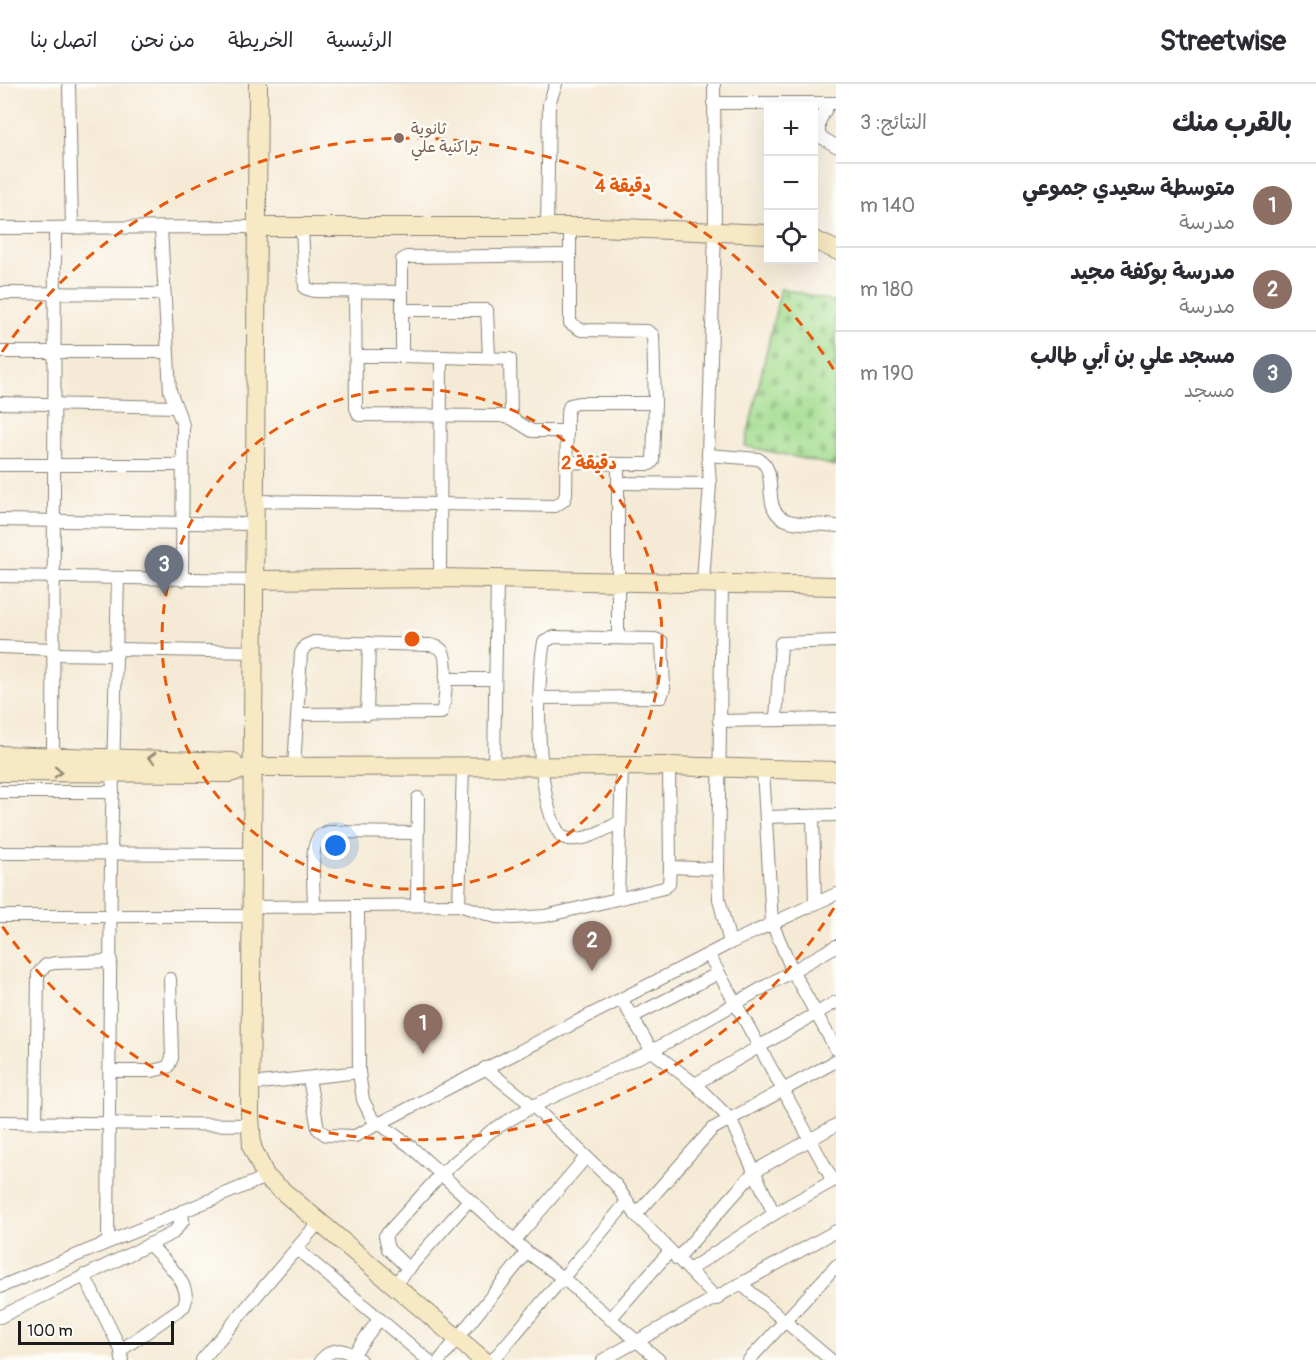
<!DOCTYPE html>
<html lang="ar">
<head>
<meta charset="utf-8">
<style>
  body { margin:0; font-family:Pangolin,"Playpen Sans Arabic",sans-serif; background:#f2f2f3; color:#2b2b33; direction:rtl }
  .controls { position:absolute; right:18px; top:18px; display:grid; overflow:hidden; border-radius:0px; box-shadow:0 6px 24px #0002 }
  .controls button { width:54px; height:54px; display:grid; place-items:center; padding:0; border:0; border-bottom:2px solid #e1e1e2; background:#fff; color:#2b2b33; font:30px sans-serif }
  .scale { position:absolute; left:18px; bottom:15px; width:156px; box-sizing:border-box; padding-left:6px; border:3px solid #1c1c1c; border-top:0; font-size:16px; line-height:21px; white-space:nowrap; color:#1c1c1c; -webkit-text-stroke:4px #fdfcf7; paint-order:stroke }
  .you { position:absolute; left:336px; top:762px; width:21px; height:21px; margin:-15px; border:4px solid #fff; border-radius:50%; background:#1a73e8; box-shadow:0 0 0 9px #1a73e833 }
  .badge { display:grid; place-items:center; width:39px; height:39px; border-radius:50%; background:#0f766e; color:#fff; font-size:20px; font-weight:700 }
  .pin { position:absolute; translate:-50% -50px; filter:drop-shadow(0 2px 3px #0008) }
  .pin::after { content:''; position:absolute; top:32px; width:21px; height:18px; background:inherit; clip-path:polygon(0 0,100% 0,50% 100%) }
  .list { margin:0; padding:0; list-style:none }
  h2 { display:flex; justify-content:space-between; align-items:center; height:78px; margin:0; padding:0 24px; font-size:26px }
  h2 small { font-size:20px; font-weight:400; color:#7c7c81 }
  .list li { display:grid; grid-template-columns:39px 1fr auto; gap:18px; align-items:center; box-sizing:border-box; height:84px; padding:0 24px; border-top:2px solid #e1e1e2 }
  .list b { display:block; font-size:22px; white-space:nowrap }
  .list p { margin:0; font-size:20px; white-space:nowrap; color:#7c7c81 }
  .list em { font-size:20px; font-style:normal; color:#7c7c81 }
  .icon { flex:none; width:33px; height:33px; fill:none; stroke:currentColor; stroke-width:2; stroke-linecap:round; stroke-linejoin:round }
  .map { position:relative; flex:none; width:836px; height:1276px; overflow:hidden; direction:ltr }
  header { display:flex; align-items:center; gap:36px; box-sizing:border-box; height:84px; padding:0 30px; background:#fff; border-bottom:2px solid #e1e1e2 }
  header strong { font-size:28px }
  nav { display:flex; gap:33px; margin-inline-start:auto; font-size:21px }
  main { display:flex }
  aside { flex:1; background:#fff }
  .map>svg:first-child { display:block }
  .cemetery { fill:url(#cemetery-stones); stroke:#607c56; stroke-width:1.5 }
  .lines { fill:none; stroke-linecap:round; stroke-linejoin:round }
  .street-casing { stroke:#888378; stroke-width:14 }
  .secondary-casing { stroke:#888378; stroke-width:20 }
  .street { stroke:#fff; stroke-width:12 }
  .secondary { stroke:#f7e9c3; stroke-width:18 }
  .oneway { stroke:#948d78 }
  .ring { fill:none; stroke:#e8590c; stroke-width:3; stroke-dasharray:10 8 }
  .education-dot { fill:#8d6e63; stroke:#fdfcf7; stroke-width:2 }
  .labels { text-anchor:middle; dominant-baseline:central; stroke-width:5; stroke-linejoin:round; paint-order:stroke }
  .education-label { font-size:16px; fill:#785e54; stroke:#fdfcf7; text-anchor:start }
  .centre { fill:#e8590c; stroke:#fdfcf7; stroke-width:3 }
  .ring-label { font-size:18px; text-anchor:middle; font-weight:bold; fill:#e8590c; stroke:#fdfcf7; stroke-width:5; stroke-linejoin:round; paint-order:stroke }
</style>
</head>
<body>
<header>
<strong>Streetwise</strong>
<nav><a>الرئيسية</a><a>الخريطة</a><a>من نحن</a><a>اتصل بنا</a></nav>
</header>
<main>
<aside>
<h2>بالقرب منك<small>النتائج: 3</small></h2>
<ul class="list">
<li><span class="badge" style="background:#8d6e63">1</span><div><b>متوسطة سعيدي جموعي</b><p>مدرسة</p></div><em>140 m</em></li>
<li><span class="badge" style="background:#8d6e63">2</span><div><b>مدرسة بوكفة مجيد</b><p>مدرسة</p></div><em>180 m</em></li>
<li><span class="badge" style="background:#6b7280">3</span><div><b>مسجد علي بن أبي طالب</b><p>مسجد</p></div><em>190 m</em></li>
</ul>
</aside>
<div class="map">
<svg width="836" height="1276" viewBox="0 0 836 1276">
  <defs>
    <pattern id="cemetery-stones" width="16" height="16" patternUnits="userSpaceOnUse" patternTransform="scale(1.5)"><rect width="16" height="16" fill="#a4dd90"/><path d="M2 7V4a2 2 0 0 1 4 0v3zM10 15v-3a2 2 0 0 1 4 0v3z" fill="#8dbd7c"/></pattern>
  </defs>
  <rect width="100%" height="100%" fill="#fdfcf7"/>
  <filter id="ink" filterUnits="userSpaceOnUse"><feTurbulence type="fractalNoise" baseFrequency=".0167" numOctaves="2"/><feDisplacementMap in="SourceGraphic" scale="12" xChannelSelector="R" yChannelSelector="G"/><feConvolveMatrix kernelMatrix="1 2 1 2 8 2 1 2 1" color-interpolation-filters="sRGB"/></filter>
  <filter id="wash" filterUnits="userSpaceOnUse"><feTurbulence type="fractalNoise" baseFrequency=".008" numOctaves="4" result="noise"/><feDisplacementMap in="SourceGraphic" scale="24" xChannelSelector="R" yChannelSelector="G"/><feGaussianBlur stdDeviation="1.35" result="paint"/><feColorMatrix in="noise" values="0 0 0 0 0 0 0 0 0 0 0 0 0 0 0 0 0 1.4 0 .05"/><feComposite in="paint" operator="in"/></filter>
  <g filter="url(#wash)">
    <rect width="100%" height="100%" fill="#f5ead5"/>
    <!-- cemetery -->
    <polygon class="cemetery" points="781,204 836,218 836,382 745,362"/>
  </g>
  <g filter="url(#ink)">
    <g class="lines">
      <!-- street casing -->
      <g class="street-casing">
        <g id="street">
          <polyline points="69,0 72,144"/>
          <polyline points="713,19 836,19"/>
          <polyline points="829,19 819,38 819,52 836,62"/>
          <polyline points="547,143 549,20 556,0"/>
          <polyline points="0,144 257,143"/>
          <polyline points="161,144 170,307 183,341 182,496"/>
          <polyline points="302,144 305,204 314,207 402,208 402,272 441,273 440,494"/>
          <polyline points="570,144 570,239 581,246 647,247 653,251 655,319 653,377 650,380 618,380"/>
          <polyline points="355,207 356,324 359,331 501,332 511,334 532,347 567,347"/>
          <polyline points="402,208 402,176 407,173 570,171"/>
          <polyline points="0,209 163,210"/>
          <polyline points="403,226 487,226 489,273"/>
          <polyline points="0,268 167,268"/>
          <polyline points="356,272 402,272"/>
          <polyline points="441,273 510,275 511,334"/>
          <polyline points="0,319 175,323"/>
          <path d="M708,371L758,375C782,387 757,428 789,437C803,441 821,440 836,442"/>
          <polyline points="567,378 618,380 618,554"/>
          <polyline points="0,381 182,381"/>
          <polyline points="619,399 710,400"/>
          <polyline points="253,417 555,422 564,416 566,410 567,330 570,321 579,319 655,319"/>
          <polyline points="0,436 253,440"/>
          <polyline points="0,492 255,496"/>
          <polyline points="703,497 710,400 708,371 715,147 714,0"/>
          <polyline points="0,563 53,565"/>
          <polyline points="117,565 253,568"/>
          <polyline points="53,570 117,571"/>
          <polyline points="445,595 494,595"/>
          <path d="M540,614L661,613L664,604L662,558L655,555L554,553L544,558C536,599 535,722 562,753C581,761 603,746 620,738"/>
          <polyline points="367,631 369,559"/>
          <polyline points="776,635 781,559 836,557"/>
          <polyline points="719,637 836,635"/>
          <polyline points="53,671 55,144"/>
          <polyline points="494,682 497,495"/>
          <path d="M294,683L301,569L305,562L314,558L430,561C435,562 440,563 443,568C448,576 446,621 441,629L298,630"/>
          <polyline points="763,686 772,839 793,888 836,965"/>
          <polyline points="0,708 113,708"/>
          <polyline points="813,732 815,820"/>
          <polyline points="766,733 836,731"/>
          <polyline points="0,769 252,770"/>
          <polyline points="670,783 718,785 719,815 730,859"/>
          <polyline points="718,785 722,498"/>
          <polyline points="618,814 622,682"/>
          <polyline points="417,821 418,714"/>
          <polyline points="459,821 463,682"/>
          <polyline points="358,822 359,988 363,1016 372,1034 410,1062 527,1168 564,1195 659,1276"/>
          <polyline points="251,823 459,821 496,833 513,834 545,832 664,804 669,800 670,783 669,682"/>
          <path d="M314,823C314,807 310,769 317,756C319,751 323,750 328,748L418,749"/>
          <polyline points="0,832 251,832"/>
          <polyline points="709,871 833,1097"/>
          <polyline points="622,916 652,967 695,1000 730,1035 774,1130"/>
          <polyline points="632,933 719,889"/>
          <polyline points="485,984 533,1022 616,1101 636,1131 717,1215"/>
          <polyline points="110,987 152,987 168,983 172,974 170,895"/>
          <polyline points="309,994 318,1045 326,1051 355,1052 730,859 836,810"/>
          <polyline points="251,1000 359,988"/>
          <polyline points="695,1000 836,918"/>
          <polyline points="0,1038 250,1041"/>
          <polyline points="36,1039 38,890 46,881 55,879 111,877"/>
          <polyline points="636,1131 712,1045 836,977"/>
          <polyline points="515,1156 586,1073"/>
          <polyline points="108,1158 111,769 118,494"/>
          <polyline points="297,1165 428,1276"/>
          <polyline points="677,1175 755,1087 836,1041"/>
          <polyline points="409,1185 388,1165 385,1152 442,1089 491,1047 533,1022 652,967 836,862"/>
          <polyline points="689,1186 774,1130 836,1095"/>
          <polyline points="84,1191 121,1266 122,1276"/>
          <polyline points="395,1200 469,1116"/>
          <polyline points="741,1200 831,1276"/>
          <polyline points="0,1203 266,1093"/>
          <polyline points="0,1233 173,1149 183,1137 182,1127"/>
          <polyline points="610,1235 670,1167"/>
          <path d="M121,1266L184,1222C194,1200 163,1176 149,1160"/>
          <polyline points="353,1271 379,1235"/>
          <polyline points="202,1276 319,1138"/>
          <path d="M321,1276C334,1261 346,1265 360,1276"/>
          <polyline points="440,1276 527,1168"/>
          <polyline points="493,1276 627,1118"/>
          <polyline points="603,1276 836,1147"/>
          <polyline points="749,1276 836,1182"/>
        </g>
      </g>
      <!-- secondary casing -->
      <g class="secondary-casing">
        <g id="secondary">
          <polyline points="258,0 250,1030 252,1063 266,1093 483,1276"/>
          <polyline points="257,143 597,143 768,150"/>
          <polyline points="814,156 836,166"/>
          <polyline points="255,496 440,494 836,502"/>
          <polyline points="0,671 233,678"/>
          <polyline points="0,688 229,689 252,683 669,682 836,687"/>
        </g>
      </g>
      <!-- street -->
      <use href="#street" class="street"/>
      <!-- secondary -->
      <use href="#secondary" class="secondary"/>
    </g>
    <!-- one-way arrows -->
    <defs><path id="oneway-chevron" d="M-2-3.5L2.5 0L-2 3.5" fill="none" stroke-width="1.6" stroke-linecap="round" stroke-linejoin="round" transform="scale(1.5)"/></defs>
    <g class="oneway">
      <use href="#oneway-chevron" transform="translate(152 674) rotate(-178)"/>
      <use href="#oneway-chevron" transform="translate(58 688) rotate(1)"/>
    </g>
  </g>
  <!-- distance rings -->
  <g class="ring">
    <circle cx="412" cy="555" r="250"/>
    <path d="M834 824A500 500 0 0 1 2 842M2 268A500 500 0 0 1 834 286"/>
  </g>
  <!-- markers -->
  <circle class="education-dot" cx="399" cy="54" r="6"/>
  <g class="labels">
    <!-- education labels -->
    <g class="education-label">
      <text x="411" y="45">ثانوية<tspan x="411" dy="18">براكنية علي</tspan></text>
    </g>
  </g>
  <circle cx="412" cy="555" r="9" class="centre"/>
  <g class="ring-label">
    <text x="623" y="108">4 دقيقة</text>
    <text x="589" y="385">2 دقيقة</text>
  </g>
</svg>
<div class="controls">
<button>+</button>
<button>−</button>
<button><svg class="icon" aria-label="locate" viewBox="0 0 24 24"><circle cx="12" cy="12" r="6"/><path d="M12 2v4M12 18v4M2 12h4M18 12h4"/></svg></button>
</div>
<div class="scale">100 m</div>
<div class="you"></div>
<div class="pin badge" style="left:423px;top:970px;background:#8d6e63">1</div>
<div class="pin badge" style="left:592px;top:887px;background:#8d6e63">2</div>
<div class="pin badge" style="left:164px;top:511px;background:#6b7280">3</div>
</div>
</main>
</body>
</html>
